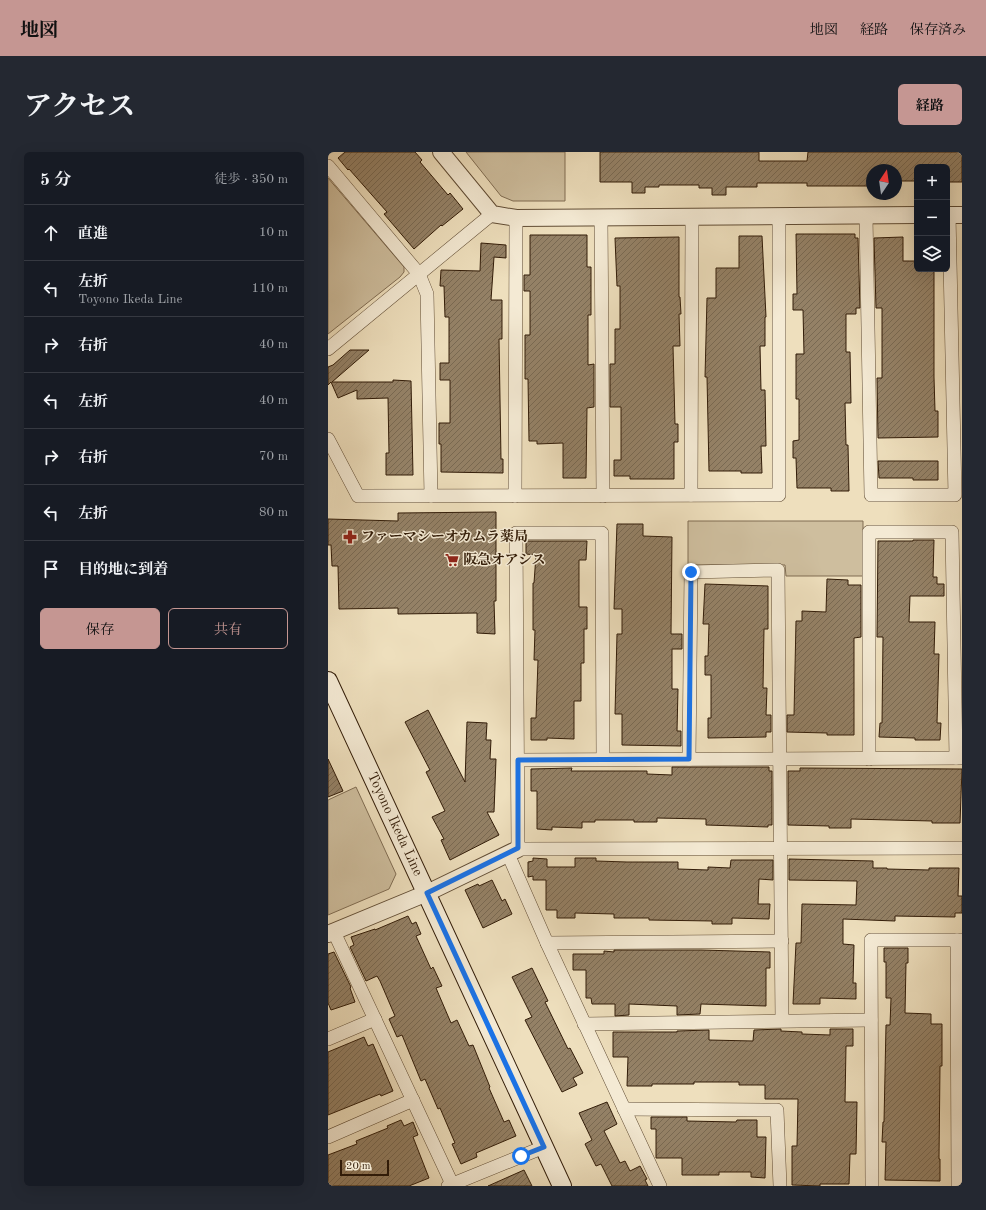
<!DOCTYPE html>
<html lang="ja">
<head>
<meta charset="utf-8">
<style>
  body { margin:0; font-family:"Old Standard TT","Noto Serif JP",serif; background:#242831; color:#f1f3f6 }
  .controls { position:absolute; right:12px; top:12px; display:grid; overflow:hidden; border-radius:6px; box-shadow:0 4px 16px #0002 }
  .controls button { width:36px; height:36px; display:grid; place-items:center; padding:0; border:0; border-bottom:1px solid #363941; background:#171b24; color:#f1f3f6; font:20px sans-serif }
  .compass { position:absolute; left:538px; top:12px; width:36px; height:36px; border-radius:50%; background:#171b24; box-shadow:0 4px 16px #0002; rotate:13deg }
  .scale { position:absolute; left:12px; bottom:10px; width:49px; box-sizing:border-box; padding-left:4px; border:2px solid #321c08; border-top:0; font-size:11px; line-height:14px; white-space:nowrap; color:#321c08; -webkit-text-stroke:3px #f4ead4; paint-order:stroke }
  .stop { position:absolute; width:12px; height:12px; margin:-9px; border:3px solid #1a73e8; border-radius:50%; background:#fff }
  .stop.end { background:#1a73e8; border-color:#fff; box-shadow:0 1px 4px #0008 }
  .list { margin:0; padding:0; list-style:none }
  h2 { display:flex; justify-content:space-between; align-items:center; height:52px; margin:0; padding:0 16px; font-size:17px }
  h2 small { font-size:13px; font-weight:400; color:#9ea1a6 }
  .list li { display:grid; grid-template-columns:26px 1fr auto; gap:12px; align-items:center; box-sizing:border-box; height:56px; padding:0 16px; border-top:1px solid #363941 }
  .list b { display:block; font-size:15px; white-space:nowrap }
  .list p { margin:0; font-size:13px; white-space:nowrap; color:#9ea1a6 }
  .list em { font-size:13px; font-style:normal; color:#9ea1a6 }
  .actions { display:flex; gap:8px; padding:12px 16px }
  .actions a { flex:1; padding:9px 0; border:1px solid #c59692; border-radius:6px; text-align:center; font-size:14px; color:#c59692 }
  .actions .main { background:#c59692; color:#111 }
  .icon { flex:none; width:22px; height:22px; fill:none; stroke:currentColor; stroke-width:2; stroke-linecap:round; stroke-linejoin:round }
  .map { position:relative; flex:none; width:634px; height:1034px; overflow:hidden; border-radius:6px }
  header { display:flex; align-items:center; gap:24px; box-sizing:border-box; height:56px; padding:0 20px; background:#c59692; color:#111 }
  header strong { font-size:19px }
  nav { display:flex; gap:22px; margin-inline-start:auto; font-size:14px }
  .intro { display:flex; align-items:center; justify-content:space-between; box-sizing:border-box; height:96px; padding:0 24px }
  h1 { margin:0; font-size:28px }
  .button { padding:10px 18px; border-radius:6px; background:#c59692; color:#111; font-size:14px; font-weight:700 }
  main { display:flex; gap:24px; padding:0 24px }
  aside { flex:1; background:#171b24; border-radius:6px; box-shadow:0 4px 16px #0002 }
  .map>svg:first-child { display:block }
  .park { fill:#cebe9e; stroke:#806d53 }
  .building { fill:url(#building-hatch); stroke:#321c08 }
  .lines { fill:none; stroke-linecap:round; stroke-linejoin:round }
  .minor-casing { stroke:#614d35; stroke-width:14 }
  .tertiary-casing { stroke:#614d35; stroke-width:18 }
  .secondary-casing { stroke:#321c08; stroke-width:20 }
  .minor { stroke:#f4ead4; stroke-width:13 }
  .tertiary { stroke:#f4ead4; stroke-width:16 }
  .secondary { stroke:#f4ead4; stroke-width:18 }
  .route { stroke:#1a73e8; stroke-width:5 }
  .labels { text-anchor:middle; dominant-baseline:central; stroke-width:3; stroke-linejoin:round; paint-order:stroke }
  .poi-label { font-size:14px; font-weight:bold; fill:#321c08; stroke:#f4ead4; text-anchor:start }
  .street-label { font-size:14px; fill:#321c08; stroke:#f4ead4 }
</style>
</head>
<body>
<header>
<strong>地図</strong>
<nav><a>地図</a><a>経路</a><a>保存済み</a></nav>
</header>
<div class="intro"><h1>アクセス</h1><a class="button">経路</a></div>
<main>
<aside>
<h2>5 分<small>徒歩 · 350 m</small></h2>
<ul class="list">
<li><svg class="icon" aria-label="ahead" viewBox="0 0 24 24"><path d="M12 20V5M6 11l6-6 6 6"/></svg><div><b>直進</b></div><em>10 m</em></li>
<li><svg class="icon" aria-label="left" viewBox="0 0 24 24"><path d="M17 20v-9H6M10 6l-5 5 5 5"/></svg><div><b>左折</b><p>Toyono Ikeda Line</p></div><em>110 m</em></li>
<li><svg class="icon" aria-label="right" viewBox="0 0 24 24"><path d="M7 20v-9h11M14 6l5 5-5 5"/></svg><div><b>右折</b></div><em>40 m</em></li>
<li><svg class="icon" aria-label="left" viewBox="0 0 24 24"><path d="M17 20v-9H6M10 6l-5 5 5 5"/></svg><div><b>左折</b></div><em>40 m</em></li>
<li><svg class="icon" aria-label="right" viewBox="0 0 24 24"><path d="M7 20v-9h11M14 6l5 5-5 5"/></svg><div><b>右折</b></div><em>70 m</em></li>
<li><svg class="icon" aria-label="left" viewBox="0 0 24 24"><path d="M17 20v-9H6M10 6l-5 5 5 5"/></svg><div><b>左折</b></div><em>80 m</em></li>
<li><svg class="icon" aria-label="arrive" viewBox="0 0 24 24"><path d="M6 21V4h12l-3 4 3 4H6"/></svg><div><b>目的地に到着</b></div></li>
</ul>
<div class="actions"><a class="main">保存</a><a>共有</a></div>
</aside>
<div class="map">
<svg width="634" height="1034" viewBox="0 0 634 1034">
  <defs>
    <pattern id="building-hatch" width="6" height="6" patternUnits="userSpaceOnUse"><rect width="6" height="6" fill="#948166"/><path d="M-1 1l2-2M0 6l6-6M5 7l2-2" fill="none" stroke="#796952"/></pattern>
  </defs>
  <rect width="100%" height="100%" fill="#eedfbd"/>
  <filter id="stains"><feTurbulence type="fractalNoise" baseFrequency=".005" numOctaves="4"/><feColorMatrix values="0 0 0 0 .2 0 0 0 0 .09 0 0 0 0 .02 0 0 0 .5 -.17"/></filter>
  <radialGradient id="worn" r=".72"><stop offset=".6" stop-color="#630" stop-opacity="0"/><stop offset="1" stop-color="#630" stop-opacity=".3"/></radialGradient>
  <!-- park -->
  <g class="park">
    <polygon points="138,0 237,0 237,49 185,49 173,44"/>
    <polygon points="0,26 76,115 76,120 72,125 0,182"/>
    <polygon points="360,369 535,369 535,424 458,424 457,413 360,413"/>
    <polygon points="28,635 68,722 61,737 0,763 0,648"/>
  </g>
  <!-- building -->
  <g class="building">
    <polygon points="17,0 87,0 94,8 92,10 120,43 122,41 135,57 114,74 113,73 86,97 56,62 59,60 21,17 20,18 10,6"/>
    <polygon points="272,0 431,0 431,9 479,9 480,0 634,0 634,30 619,30 619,15 589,15 589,29 572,29 572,32 568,32 568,18 544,18 544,32 540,32 540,34 479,34 479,31 429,31 429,35 398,35 398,43 384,43 384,36 371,36 371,33 331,33 331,35 317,35 317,41 304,41 304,30 272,30"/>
    <polygon points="468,82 527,82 527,86 530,86 532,156 528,156 528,162 518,162 518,200 522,200 523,251 517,251 518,293 520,293 521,339 503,339 503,336 469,336 468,306 465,306 465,289 471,288 471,247 468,247 468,202 476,202 475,158 465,158 465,142 469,142"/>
    <polygon points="202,83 259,83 259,115 263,115 263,163 260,163 260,213 266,212 266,255 259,256 258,326 235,326 235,291 209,292 209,289 201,289 200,227 197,227 197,183 202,183 202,139 196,139 196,123 202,123"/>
    <polygon points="411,84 434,84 438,165 437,165 437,194 432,194 433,238 437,238 438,294 433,294 434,321 413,321 413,319 381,319 379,225 377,225 379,146 388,146 388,116 411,116"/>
    <polygon points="351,85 351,145 352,145 353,162 351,162 352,194 345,194 347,272 350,272 350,290 346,290 346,327 302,327 302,324 286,324 286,308 293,308 293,255 282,255 282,212 287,212 287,177 292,177 292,134 289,134 287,86"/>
    <polygon points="575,85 575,109 589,109 589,117 606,117 606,225 607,259 610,259 610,285 550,286 549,226 554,226 554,156 548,156 546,86"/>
    <polygon points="153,91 178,93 178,106 166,105 163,148 174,148 174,187 171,187 173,307 175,307 175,321 113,320 113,292 111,292 111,271 122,271 122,228 112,228 112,211 121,211 121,165 117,165 116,134 112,134 113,118 152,119"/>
    <polygon points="22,198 41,198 4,230 65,230 65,228 83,229 85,323 58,323 58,301 61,301 60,246 29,247 29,238 10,246 3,230 0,233 0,215 5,213"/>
    <polygon points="550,309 610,309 610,328 585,328 585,326 551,326"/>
    <polygon points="168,360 168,449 166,449 167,482 149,481 149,461 70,462 70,456 11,457 10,414 4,414 3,393 0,393 0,367 70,369 70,361"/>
    <polygon points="289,372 315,372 315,384 344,385 343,482 354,482 354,497 344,497 344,537 350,537 349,579 353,579 353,594 294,593 294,562 287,562 289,482 294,482 294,457 286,457"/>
    <polygon points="585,388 606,388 605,425 609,425 609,432 616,432 616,444 582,444 581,470 607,470 606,502 611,502 609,571 613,571 612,588 587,588 587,586 551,585 552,571 554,571 555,485 549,485 550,389 585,389"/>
    <polygon points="198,389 259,389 258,408 251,408 251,455 259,455 259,477 256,477 256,511 253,511 253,549 246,549 246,587 219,586 219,588 203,588 203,566 208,566 210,508 206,508 207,478 205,478 205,431 206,431 208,403 198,402"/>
    <polygon points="499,427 520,428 520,433 533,433 533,485 526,486 526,583 499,583 499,581 459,580 459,563 466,563 468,469 474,469 474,459 498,460"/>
    <polygon points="377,432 440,434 440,477 436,477 435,536 439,536 438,563 443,563 443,580 438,580 438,585 380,586 380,566 383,566 383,523 377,523 377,504 380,504 381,472 375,472"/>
    <polygon points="100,558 137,630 139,570 159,571 158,588 163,588 162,607 168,607 166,660 159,660 171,683 122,708 113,688 116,687 104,665 117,659 98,620 102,618 77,570"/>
    <polygon points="0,607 15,639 0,645"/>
    <polygon points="344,615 441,615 441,619 444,619 444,673 440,673 440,675 378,673 378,667 329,666 329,670 306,670 306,668 267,668 267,670 254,670 254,676 224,675 224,678 209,677 209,639 203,639 203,617 244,616 243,619 319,619 319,622 344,623"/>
    <polygon points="472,616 634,617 632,671 604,671 604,669 523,667 523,676 501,676 501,674 460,673 460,619 472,619"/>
    <polygon points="205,706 219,707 219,715 247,715 247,706 268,706 268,709 299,710 350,710 350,717 380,718 380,715 402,716 403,708 445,708 445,728 431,727 430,752 442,752 441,767 404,766 404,772 384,772 384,769 321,768 321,766 286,766 286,762 247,761 247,766 229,766 229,758 218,758 218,728 205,728 205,724 200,725 200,710 205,709"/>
    <polygon points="461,707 545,709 545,716 559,716 559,717 601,718 601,716 631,716 630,744 634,744 634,761 627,761 627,765 567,764 567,769 515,767 515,792 526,793 525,831 528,831 528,847 492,846 492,852 465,852 468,791 473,791 474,752 528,753 529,729 461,728"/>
    <polygon points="164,728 174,749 177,747 184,762 155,776 137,738 150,732 151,734"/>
    <polygon points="80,764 84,772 88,770 93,782 88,784 103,817 105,815 114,834 108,836 123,871 129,868 141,894 145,893 162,935 161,936 176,970 181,968 188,984 148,1001 149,1005 133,1012 124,992 127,991 112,956 110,957 97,927 93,929 74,883 69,885 61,867 67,864 52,829 49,824 38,829 22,795 26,793 23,785 47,777 47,778"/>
    <polygon points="556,796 580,796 580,811 578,811 577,861 603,862 603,872 614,872 614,914 612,914 611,1007 612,1007 612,1029 557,1028 558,990 554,990 555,970 556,970 558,873 562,873 563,846 558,846 558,810 556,810"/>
    <polygon points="286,798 373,798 442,800 442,816 438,816 438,854 373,852 372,862 349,863 349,854 301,852 301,863 287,864 287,852 264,852 263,846 258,846 258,818 245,818 245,802 276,802 276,799 286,800"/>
    <polygon points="6,800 23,835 22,836 27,850 3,858 0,851 0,802"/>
    <polygon points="204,816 220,849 217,850 240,897 242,896 255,921 245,926 249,933 234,940 197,868 204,865 184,825"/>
    <polygon points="453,877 453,879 474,880 474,882 502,883 502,877 525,877 525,894 518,894 517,950 529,950 528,1002 522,1002 521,1032 492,1032 492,1034 464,1033 464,994 469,994 470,947 437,947 437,933 411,933 411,930 366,930 366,932 324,932 324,934 299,934 300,905 285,905 285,880 349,880 349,879 381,878 381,888 425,889 426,878"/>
    <polygon points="36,885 40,894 45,892 65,939 53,944 52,942 0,963 0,900"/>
    <polygon points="279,950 289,972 276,979 292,1011 297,1009 302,1019 312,1014 319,1027 317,1028 320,1034 284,1034 273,1012 268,1014 257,992 264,988 251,961"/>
    <polygon points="323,965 359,965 359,969 408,970 409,968 429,968 429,985 438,985 437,1026 423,1025 423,1020 391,1020 391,1023 354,1023 354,1006 328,1006 328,977 323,977"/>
    <polygon points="73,968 76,974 85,970 90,983 85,985 101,1026 81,1034 0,1034 0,1003 29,992 28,989 60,976 59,974"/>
    <polygon points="196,1018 204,1034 160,1034"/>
  </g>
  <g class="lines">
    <!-- minor casing -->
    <g class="minor-casing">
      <g id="minor">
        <polyline points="0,14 91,122 99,142 103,344"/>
        <polyline points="538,64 543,343 627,343 621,63"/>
        <polyline points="273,65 275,344"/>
        <polyline points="0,197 164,62"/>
        <polyline points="0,287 30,344 451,343 451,64"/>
        <polyline points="363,343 364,65"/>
        <polyline points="187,344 188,66"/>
        <polyline points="275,607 274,381 188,381 190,697 634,696"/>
        <polyline points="361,607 363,420 450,418 454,868"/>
        <polyline points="541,607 541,380 624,380 628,606"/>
        <polyline points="190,608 634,606"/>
        <polyline points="180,702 219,791 332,1034"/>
        <polyline points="6,780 125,1034"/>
        <polyline points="629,788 630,1034"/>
        <polyline points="219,791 454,789"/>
        <polyline points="256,872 543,868"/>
        <polyline points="0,887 47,867"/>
        <polyline points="296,957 449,958 452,1034"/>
        <polyline points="0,985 85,948"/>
        <polyline points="120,1034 216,995"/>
        <polyline points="544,1034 543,788 634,788"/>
      </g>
    </g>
    <!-- tertiary casing -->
    <g class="tertiary-casing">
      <g id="tertiary">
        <polyline points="113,0 164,62 188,66 589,63"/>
        <polyline points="619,63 634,63"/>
        <polyline points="0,782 99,741 190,697"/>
      </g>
    </g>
    <!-- secondary casing -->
    <g class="secondary-casing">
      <polyline id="secondary" points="0,529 234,1034"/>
    </g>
    <!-- minor -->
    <use href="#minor" class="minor"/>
    <!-- tertiary -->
    <use href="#tertiary" class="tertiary"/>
    <!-- secondary -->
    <use href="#secondary" class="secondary"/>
  </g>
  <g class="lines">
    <!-- route -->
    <polyline class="route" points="193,1004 216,995 99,741 190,696 190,608 361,607 363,420"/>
  </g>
  <!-- icons -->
  <defs>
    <g id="pharmacy-bare" transform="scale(1.08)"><path d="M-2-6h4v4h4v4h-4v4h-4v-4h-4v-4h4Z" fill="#8f2418" stroke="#f4ead4" stroke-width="2.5" paint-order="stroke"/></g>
    <g id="supermarket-bare" transform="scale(1.08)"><path d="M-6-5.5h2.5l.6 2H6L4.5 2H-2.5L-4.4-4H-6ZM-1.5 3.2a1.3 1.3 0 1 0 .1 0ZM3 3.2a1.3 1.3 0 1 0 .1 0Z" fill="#8f2418" stroke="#f4ead4" stroke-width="2.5" paint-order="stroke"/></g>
  </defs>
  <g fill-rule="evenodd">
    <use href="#pharmacy-bare" x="22" y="385"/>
    <use href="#supermarket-bare" x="124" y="408"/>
  </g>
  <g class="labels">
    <!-- poi labels -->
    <g class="poi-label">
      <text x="33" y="385">ファーマシーオカムラ薬局</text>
      <text x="135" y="408">阪急オアシス</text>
    </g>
    <!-- street labels -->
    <g class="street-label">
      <text transform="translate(67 672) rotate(65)">Toyono Ikeda Line</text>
    </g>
  </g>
  <rect width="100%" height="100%" filter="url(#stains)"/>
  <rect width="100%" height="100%" fill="url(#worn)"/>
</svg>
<div class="controls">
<button>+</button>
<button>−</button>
<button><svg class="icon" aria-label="layers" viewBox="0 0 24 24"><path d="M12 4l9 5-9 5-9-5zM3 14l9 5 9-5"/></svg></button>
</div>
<svg class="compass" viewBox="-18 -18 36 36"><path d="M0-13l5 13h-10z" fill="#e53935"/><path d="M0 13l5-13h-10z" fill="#9ea1a6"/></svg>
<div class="scale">20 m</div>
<div class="stop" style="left:193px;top:1004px"></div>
<div class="stop end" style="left:363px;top:420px"></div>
</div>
</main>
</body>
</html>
